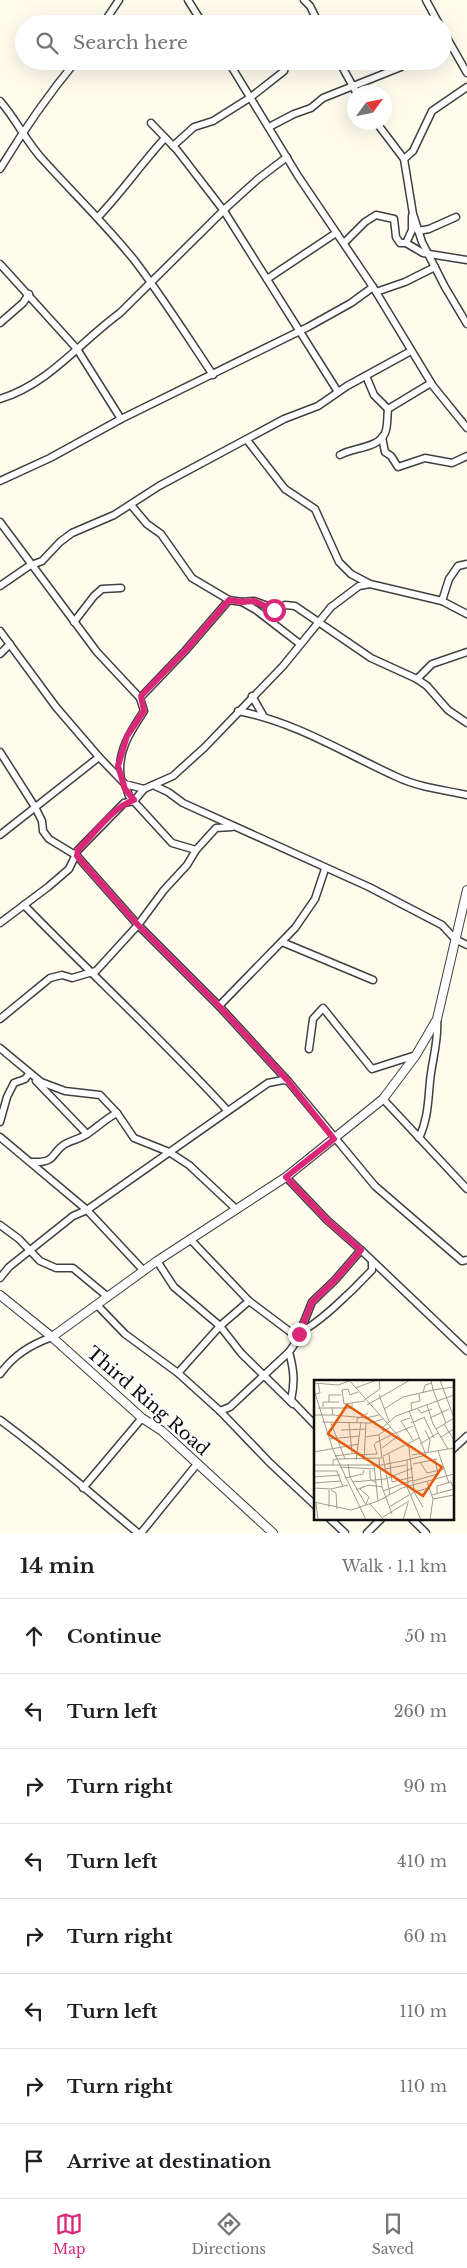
<!DOCTYPE html>
<html lang="en">
<head>
<meta charset="utf-8">
<style>
  body { margin:0; font-family:"Libre Baskerville",serif; background:#f6f6f6; color:#202124 }
  .compass { position:absolute; left:347px; top:85px; width:45px; height:45px; border-radius:50%; background:#fff; box-shadow:0 5px 20px #0002; rotate:57deg }
  .stop { position:absolute; width:15px; height:15px; margin:-11px; border:4px solid #db2777; border-radius:50%; background:#fff }
  .stop.end { background:#db2777; border-color:#fff; box-shadow:0 1px 5px #0008 }
  .list { margin:0; padding:0; list-style:none }
  h2 { display:flex; justify-content:space-between; align-items:center; height:65px; margin:0; padding:0 20px; font-size:21px }
  h2 small { font-size:16px; font-weight:400; color:#757577 }
  .list li { display:grid; grid-template-columns:32px 1fr auto; gap:15px; align-items:center; box-sizing:border-box; height:75px; padding:0 20px; border-top:1px solid #e0e0e0 }
  .list b { display:block; font-size:19px; white-space:nowrap }
  .list em { font-size:16px; font-style:normal; color:#757577 }
  .icon { flex:none; width:28px; height:28px; fill:none; stroke:currentColor; stroke-width:2; stroke-linecap:round; stroke-linejoin:round }
  .map { position:relative; flex:none; width:467px; height:1533px; overflow:hidden }
  .search { position:absolute; background:#fff; box-shadow:0 5px 20px #0002; left:15px; right:15px; top:15px; height:55px; display:flex; align-items:center; gap:12px; box-sizing:border-box; padding:0 18px; border-radius:28px; color:#757577; font-size:19px }
  .sheet { height:665px; background:#fff }
  nav { display:flex; justify-content:space-around; align-items:center; box-sizing:border-box; height:70px; border-top:1px solid #e0e0e0; background:#fff; font-size:14px; color:#757577 }
  nav a { display:grid; justify-items:center; gap:2px }
  nav .on { color:#db2777 }
  .map>svg:first-child { display:block }
  .lines { fill:none; stroke-linecap:round; stroke-linejoin:round }
  .minor-casing { stroke:#404040; stroke-width:9 }
  .tertiary-casing { stroke:#404040; stroke-width:10 }
  .minor { stroke:#fff; stroke-width:6 }
  .tertiary { stroke:#fff; stroke-width:8 }
  .route { stroke:#db2777; stroke-width:6 }
  .labels { text-anchor:middle; dominant-baseline:central; stroke-width:5; stroke-linejoin:round; paint-order:stroke }
  .street-label { font-size:18px; fill:#0d0d0d; stroke:#fff }
  .inset-road { fill:none; stroke:#9e9c94; stroke-width:1 }
  .view { fill:#e8590c; fill-opacity:0.15; stroke:#e8590c; stroke-width:2.5 }
  .inset-edge { fill:none; stroke:#0d0d0d; stroke-width:2.5 }
</style>
</head>
<body>
<div class="map">
<svg width="467" height="1533" viewBox="0 0 467 1533">
  <rect width="100%" height="100%" fill="#fffcee"/>
  <g class="lines">
    <!-- minor casing -->
    <g class="minor-casing">
      <g id="minor">
        <polyline points="188,0 203,24"/>
        <polyline points="304,0 310,6 319,24"/>
        <polyline points="426,0 439,24"/>
        <polyline points="103,24 119,0"/>
        <polyline points="443,31 467,73"/>
        <polyline points="228,61 298,176 373,287 433,386 467,428"/>
        <polyline points="339,61 356,92"/>
        <path d="M0,101C17,120 27,144 45,162C75,195 107,226 135,261C163,298 187,336 213,375"/>
        <polyline points="376,122 404,159 413,214 422,242 445,287 467,324"/>
        <polyline points="151,123 177,150 224,211 338,392"/>
        <polyline points="269,127 294,114 311,108 323,98 401,67 407,61"/>
        <polyline points="173,146 194,127 213,121 251,97 284,71 287,61"/>
        <polyline points="404,159 413,151 432,111 467,87"/>
        <path d="M0,169C23,131 48,95 76,61"/>
        <path d="M98,217C122,192 141,164 165,138"/>
        <polyline points="418,231 429,229 456,217"/>
        <polyline points="344,243 365,222 376,215 394,219 396,237 400,243 406,243 423,253 467,260"/>
        <polyline points="406,243 412,230 412,216"/>
        <polyline points="0,264 77,349 121,419"/>
        <polyline points="267,279 336,233"/>
        <polyline points="376,292 405,282 435,267"/>
        <polyline points="0,323 23,303 29,294"/>
        <polyline points="366,376 374,395 388,409 431,383"/>
        <path d="M0,399C49,384 80,342 120,313L227,207L258,179L287,157"/>
        <polyline points="382,437 385,452 391,456 398,467 425,458 452,463 467,456"/>
        <polyline points="247,440 285,489 315,509 339,562 351,574 370,584 442,601 467,614"/>
        <path d="M340,455C353,447 378,449 385,433C388,427 387,416 388,409"/>
        <polyline points="0,481 50,458 121,419 308,327 351,303 373,287"/>
        <polyline points="131,505 147,524 161,534 192,578 229,600 242,602 256,610 300,644"/>
        <polyline points="0,522 97,652 140,698 185,651 229,600"/>
        <polyline points="0,586 29,566 42,561 60,542 72,533 114,515 159,486 284,419 318,406 347,386 411,351"/>
        <polyline points="442,601 449,579 458,566 467,564"/>
        <polyline points="242,602 254,601 279,610 285,605 295,606 371,658 417,679 427,686 448,710 467,723"/>
        <polyline points="74,622 94,596 102,589 121,588"/>
        <polyline points="0,631 56,707 99,757 125,784 144,789 173,776 205,747 283,666 331,607 359,586 370,584"/>
        <polyline points="0,654 10,644"/>
        <polyline points="417,679 432,664 467,652"/>
        <polyline points="252,696 264,717"/>
        <path d="M238,711C296,722 344,753 397,777C418,787 444,790 467,795"/>
        <polyline points="0,752 35,807 42,821 43,831 49,839 77,856 138,925 219,1006 287,1080"/>
        <path d="M121,779C116,753 130,732 144,711L140,698"/>
        <polyline points="125,784 129,796 172,843 196,850"/>
        <polyline points="153,785 168,792 183,803 369,887 442,925 455,939 467,945"/>
        <polyline points="0,835 99,757"/>
        <path d="M24,905C91,974 162,1039 227,1110"/>
        <polyline points="0,923 48,887 69,869 78,850 124,803 134,801 144,789"/>
        <polyline points="282,942 373,980"/>
        <polyline points="219,1006 295,928 315,899 325,869"/>
        <polyline points="0,1019 50,978 62,975 72,978 96,971 138,925 164,890 187,865 196,850 216,828 232,827"/>
        <polyline points="0,1048 41,1082 65,1091 100,1095 117,1113 134,1138 169,1152 189,1165 236,1209"/>
        <polyline points="309,1049 313,1019 323,1008 372,1069 416,1055"/>
        <polyline points="36,1081 87,1134"/>
        <polyline points="383,1099 467,1189"/>
        <polyline points="0,1122 7,1097 14,1083 25,1079 29,1074"/>
        <polyline points="0,1137 87,1210 144,1271"/>
        <path d="M419,1138C428,1119 428,1102 430,1081C432,1060 439,1040 437,1019"/>
        <path d="M32,1162C58,1163 50,1153 65,1144C72,1140 80,1139 87,1134C98,1127 105,1119 117,1113"/>
        <polyline points="286,1177 327,1220 361,1250 467,1351"/>
        <polyline points="0,1225 19,1239 40,1261 56,1268 73,1268 108,1297"/>
        <polyline points="157,1261 174,1287 220,1326 241,1353 293,1404"/>
        <polyline points="0,1278 9,1267 73,1216 87,1210 268,1083 283,1080 288,1081 375,1186 462,1261 467,1260"/>
        <path d="M249,1301L293,1334C311,1333 359,1284 372,1270V1261"/>
        <polyline points="97,1305 125,1334 178,1373 220,1411 270,1463 316,1506"/>
        <polyline points="178,1373 220,1326 249,1301 190,1239"/>
        <path d="M0,1374C14,1355 30,1345 52,1337"/>
        <polyline points="220,1411 230,1407 289,1352"/>
        <path d="M0,1420C48,1455 92,1495 138,1533"/>
        <path d="M316,1426L291,1400C295,1382 294,1370 289,1352L296,1342L312,1302L335,1280L361,1250"/>
        <polyline points="453,1449 467,1436"/>
        <polyline points="83,1488 142,1418"/>
        <polyline points="330,1519 345,1533"/>
        <polyline points="412,1519 426,1533"/>
        <polyline points="141,1533 197,1464"/>
        <polyline points="367,1533 381,1519"/>
      </g>
    </g>
    <!-- tertiary casing -->
    <g class="tertiary-casing">
      <g id="tertiary">
        <polyline points="0,1295 52,1337 142,1418 162,1431 273,1533"/>
        <polyline points="52,1337 157,1261 286,1177 383,1099 416,1055 437,1019 467,890"/>
      </g>
    </g>
    <!-- minor -->
    <use href="#minor" class="minor"/>
    <!-- tertiary -->
    <use href="#tertiary" class="tertiary"/>
  </g>
  <g class="lines">
    <!-- route -->
    <path class="route" d="M274,610L254,601L242,602L229,600L185,651L141,696L144,711L127,736L118,766L125,789L134,800C114,806 93,835 78,850L77,856L138,925L219,1006L288,1081L334,1139L286,1177L327,1220L361,1250L335,1280L312,1302L299,1334"/>
  </g>
  <g class="labels">
    <!-- street labels -->
    <g class="street-label">
      <text transform="translate(148 1401) rotate(41)">Third Ring Road</text>
    </g>
  </g>
  <!-- overview -->
  <g transform="translate(314 1380)">
    <rect width="140" height="140" fill="#fffcee"/>
    <path class="inset-road" d="M35,0L95,68L100,111L96,116M117,0L119,10L140,7M126,0L140,38M0,3L24,5L35,1M41,8L63,0M0,10L19,70L52,140M44,12L36,15L34,9L28,10L30,24L51,21M109,13L111,5L118,3M1,14L6,13L4,3M65,15L75,41M50,20L66,9L65,0M15,22V15H27M53,25L96,0M113,25L119,44L134,69M9,27V22H25M4,28H38V24M70,29L89,17L119,10L132,43M104,29L107,33L118,29M98,31L97,23L106,21L105,14M0,35H19L18,27M19,35L52,38L65,35M110,37L120,58M96,38L87,41L99,60M116,38L135,29M8,42L56,43L69,39M43,42V39L54,33M17,43L31,79M35,43L38,73M97,43L111,37M130,44L140,60M122,49L140,38M27,50L52,49M111,50L116,60L114,72M69,51L68,48L82,36L140,15M82,53L99,46M51,57L64,55L77,47M127,57L140,49M15,59L46,56M61,63L81,53M106,64L124,53M68,68L84,56M124,71L135,103M0,72L45,64M75,74L78,102M43,75L63,74L60,64M98,75L140,68M21,76L44,73M69,76L105,58M69,77L76,115M65,79L68,107L78,134M42,80L47,42M50,80L52,43M106,82L113,93L130,89M34,84L36,97L52,125M99,84L123,79M0,85H68L93,80M19,85V80L23,79L68,78L65,55M60,85L64,121M26,87L61,89M71,89L92,85M56,90V99L62,103M0,91H23L29,107M0,97L26,95M31,98L49,94L50,90M99,101L124,94L121,79M113,101L119,119L140,115M39,102L71,99L99,88M78,102L99,97M0,103L27,101M50,106L46,109L55,117L52,124M93,107L107,140M94,107L93,80L112,75L95,31M0,108L17,109L34,105M17,110L22,113L23,129M42,110L55,105L68,107M69,111L99,100M100,112L109,127M100,112L115,108M123,114V106L137,102L140,109M118,115L140,109M0,122L37,130L64,121L88,108L140,94M2,123L4,140M56,124L70,140M15,127V110M75,127L95,115M69,137L95,121M89,140L94,123M116,140L119,119"/>
    <path class="view" d="M33,25L128,87L109,116L14,54Z"/>
    <rect width="140" height="140" class="inset-edge"/>
  </g>
</svg>
<svg class="compass" viewBox="-18 -18 36 36"><path d="M0-13l5 13h-10z" fill="#e53935"/><path d="M0 13l5-13h-10z" fill="#757577"/></svg>
<div class="stop" style="left:274px;top:610px"></div>
<div class="stop end" style="left:299px;top:1334px"></div>
<div class="search"><svg class="icon" aria-label="search" viewBox="0 0 24 24"><circle cx="10" cy="10" r="6"/><path d="M15 15l6 6"/></svg>Search here</div>
</div>
<section class="sheet">
<h2>14 min<small>Walk · 1.1 km</small></h2>
<ul class="list">
<li><svg class="icon" aria-label="ahead" viewBox="0 0 24 24"><path d="M12 20V5M6 11l6-6 6 6"/></svg><div><b>Continue</b></div><em>50 m</em></li>
<li><svg class="icon" aria-label="left" viewBox="0 0 24 24"><path d="M17 20v-9H6M10 6l-5 5 5 5"/></svg><div><b>Turn left</b></div><em>260 m</em></li>
<li><svg class="icon" aria-label="right" viewBox="0 0 24 24"><path d="M7 20v-9h11M14 6l5 5-5 5"/></svg><div><b>Turn right</b></div><em>90 m</em></li>
<li><svg class="icon" aria-label="left" viewBox="0 0 24 24"><path d="M17 20v-9H6M10 6l-5 5 5 5"/></svg><div><b>Turn left</b></div><em>410 m</em></li>
<li><svg class="icon" aria-label="right" viewBox="0 0 24 24"><path d="M7 20v-9h11M14 6l5 5-5 5"/></svg><div><b>Turn right</b></div><em>60 m</em></li>
<li><svg class="icon" aria-label="left" viewBox="0 0 24 24"><path d="M17 20v-9H6M10 6l-5 5 5 5"/></svg><div><b>Turn left</b></div><em>110 m</em></li>
<li><svg class="icon" aria-label="right" viewBox="0 0 24 24"><path d="M7 20v-9h11M14 6l5 5-5 5"/></svg><div><b>Turn right</b></div><em>110 m</em></li>
<li><svg class="icon" aria-label="arrive" viewBox="0 0 24 24"><path d="M6 21V4h12l-3 4 3 4H6"/></svg><div><b>Arrive at destination</b></div></li>
</ul>
</section>
<nav>
<a class="on"><svg class="icon" aria-label="map" viewBox="0 0 24 24"><path d="M3 6l6-2 6 2 6-2v14l-6 2-6-2-6 2zM9 4v14M15 6v14"/></svg>Map</a>
<a><svg class="icon" aria-label="directions" viewBox="0 0 24 24"><path d="M12 3l9 9-9 9-9-9zM9 14v-3h6M13 9l2 2-2 2"/></svg>Directions</a>
<a><svg class="icon" aria-label="saved" viewBox="0 0 24 24"><path d="M7 4h10v16l-5-4-5 4z"/></svg>Saved</a>
</nav>
</body>
</html>
